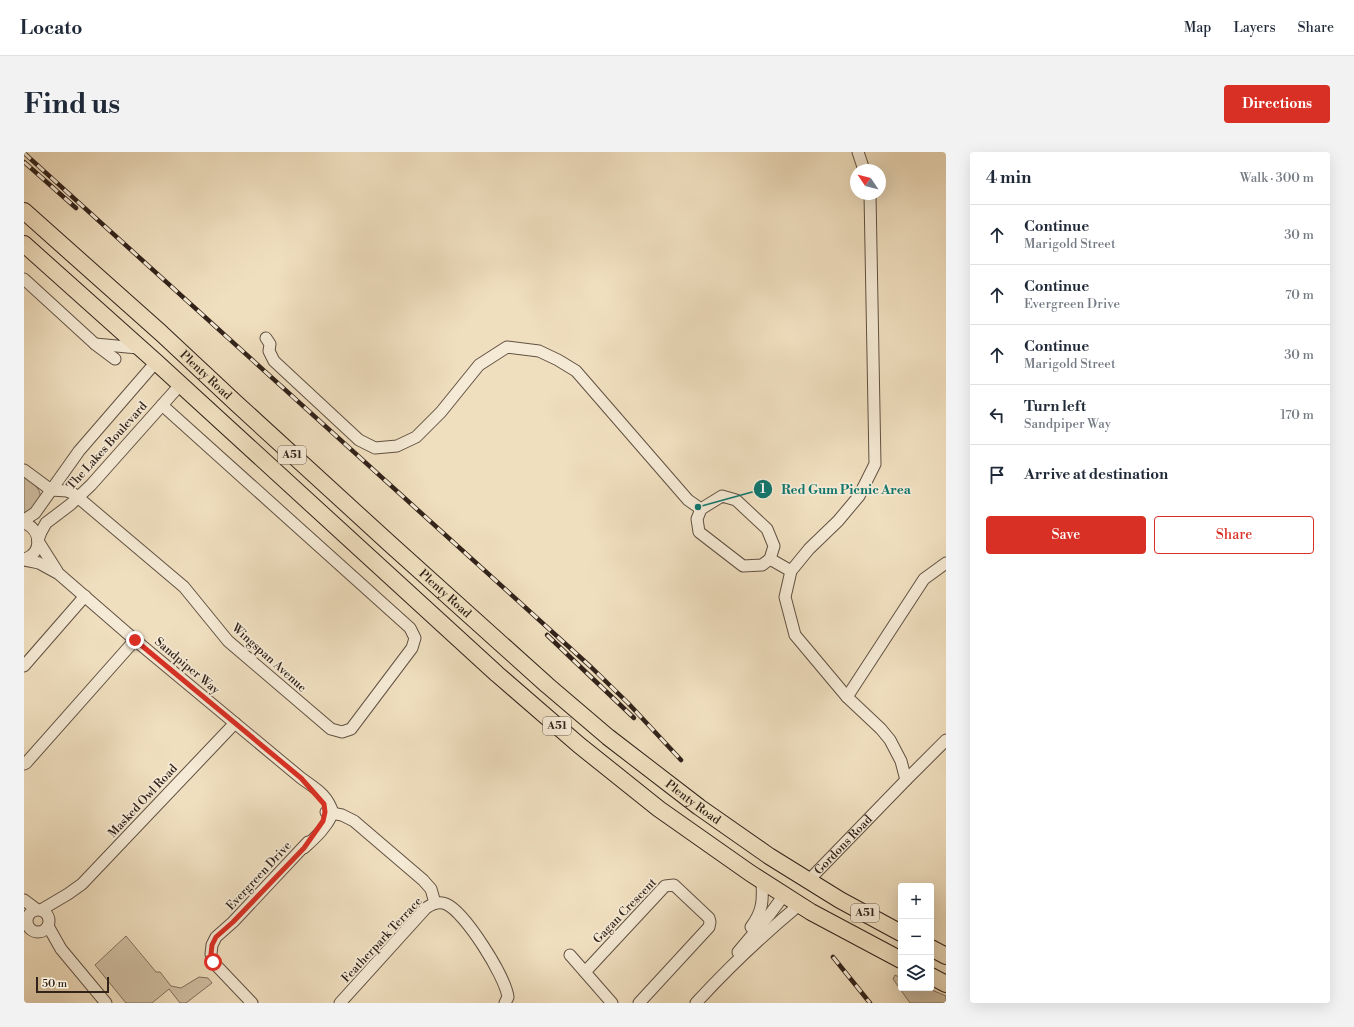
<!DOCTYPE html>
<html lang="en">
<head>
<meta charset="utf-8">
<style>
  body { margin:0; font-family:"Libre Bodoni",serif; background:#f2f2f3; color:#1f2937 }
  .controls { position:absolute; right:12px; bottom:12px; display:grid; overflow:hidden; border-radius:4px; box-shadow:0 4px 16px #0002 }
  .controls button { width:36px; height:36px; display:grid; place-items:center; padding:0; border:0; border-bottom:1px solid #e0e1e3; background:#fff; color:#1f2937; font:20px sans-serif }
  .compass { position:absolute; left:826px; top:12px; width:36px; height:36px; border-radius:50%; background:#fff; box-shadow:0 4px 16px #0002; rotate:305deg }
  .scale { position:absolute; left:12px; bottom:10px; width:73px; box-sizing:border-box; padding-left:4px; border:2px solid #31221a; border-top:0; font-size:11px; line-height:14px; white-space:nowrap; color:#31221a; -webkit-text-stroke:3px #f5ead5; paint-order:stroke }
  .stop { position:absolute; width:12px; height:12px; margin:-9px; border:3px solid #d93025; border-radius:50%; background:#fff }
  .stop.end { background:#d93025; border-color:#fff; box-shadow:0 1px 4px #0008 }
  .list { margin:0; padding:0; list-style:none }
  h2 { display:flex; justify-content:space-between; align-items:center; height:52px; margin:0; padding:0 16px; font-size:17px }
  h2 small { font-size:13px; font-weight:400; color:#747a83 }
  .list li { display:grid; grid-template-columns:26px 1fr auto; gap:12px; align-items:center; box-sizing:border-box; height:60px; padding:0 16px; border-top:1px solid #e0e1e3 }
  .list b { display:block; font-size:15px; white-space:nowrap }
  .list p { margin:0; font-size:13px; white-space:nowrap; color:#747a83 }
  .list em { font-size:13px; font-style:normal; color:#747a83 }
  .actions { display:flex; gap:8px; padding:12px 16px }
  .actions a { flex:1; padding:9px 0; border:1px solid #d93025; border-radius:4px; text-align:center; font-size:14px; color:#d93025 }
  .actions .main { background:#d93025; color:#fff }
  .icon { flex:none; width:22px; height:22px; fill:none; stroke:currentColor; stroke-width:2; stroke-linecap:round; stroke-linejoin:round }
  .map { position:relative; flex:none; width:922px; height:851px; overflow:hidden; border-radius:4px }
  header { display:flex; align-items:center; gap:24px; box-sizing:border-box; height:56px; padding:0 20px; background:#fff; border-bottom:1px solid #e0e1e3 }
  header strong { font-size:19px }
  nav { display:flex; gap:22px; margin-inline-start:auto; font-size:14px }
  .intro { display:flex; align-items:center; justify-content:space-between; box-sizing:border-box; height:96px; padding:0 24px }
  h1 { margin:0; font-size:28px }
  .button { padding:10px 18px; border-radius:4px; background:#d93025; color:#fff; font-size:14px; font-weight:700 }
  main { display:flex; gap:24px; padding:0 24px }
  aside { flex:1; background:#fff; border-radius:4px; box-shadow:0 4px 16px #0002 }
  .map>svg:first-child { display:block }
  .green { fill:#d0bfa3; stroke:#80705e }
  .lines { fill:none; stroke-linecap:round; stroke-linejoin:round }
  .minor-casing { stroke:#615143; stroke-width:13 }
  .highway-casing { stroke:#31221a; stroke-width:18 }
  .minor { stroke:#f5ead5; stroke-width:11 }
  .highway { stroke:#f0dfbf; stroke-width:16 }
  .rail-casing { stroke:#31221a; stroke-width:4.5 }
  .rail { stroke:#f5ead5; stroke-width:3; stroke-dasharray:9; stroke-linecap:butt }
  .route { stroke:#d93025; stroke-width:5 }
  .labels { text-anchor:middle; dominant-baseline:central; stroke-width:3.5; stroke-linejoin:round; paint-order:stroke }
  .shield { fill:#f5ead5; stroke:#6c5e52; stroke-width:1 }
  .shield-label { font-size:11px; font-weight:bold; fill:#31221a }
  .street-label { font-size:12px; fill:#31221a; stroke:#f5ead5 }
  .leader { fill:none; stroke:#0f766e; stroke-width:1.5 }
  .callout-dot { fill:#0f766e; stroke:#f5ead5; stroke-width:1.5 }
  .mark-label { font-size:12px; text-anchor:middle; font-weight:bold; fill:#fff }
  .callout-label { font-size:13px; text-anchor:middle; font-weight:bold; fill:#0f766e; stroke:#f5ead5; stroke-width:3.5; stroke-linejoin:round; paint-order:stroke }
</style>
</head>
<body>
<header>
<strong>Locato</strong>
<nav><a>Map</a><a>Layers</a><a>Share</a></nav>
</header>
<div class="intro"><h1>Find us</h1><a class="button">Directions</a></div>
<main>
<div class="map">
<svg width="922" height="851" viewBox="0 0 922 851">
  <rect width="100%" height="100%" fill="#f0dfbf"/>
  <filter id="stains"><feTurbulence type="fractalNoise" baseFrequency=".005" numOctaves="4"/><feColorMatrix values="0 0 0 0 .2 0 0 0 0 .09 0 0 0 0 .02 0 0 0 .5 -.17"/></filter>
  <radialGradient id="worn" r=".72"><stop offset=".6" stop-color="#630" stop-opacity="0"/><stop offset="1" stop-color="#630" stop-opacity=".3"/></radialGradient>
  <!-- green -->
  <g class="green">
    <path d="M0,323C19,339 24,346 0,362Z"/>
    <polygon points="102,784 132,820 136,820 147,834 157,836 175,825 184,826 188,831 162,851 156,851 145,837 128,851 102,851 71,813"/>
    <polygon points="871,823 877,826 877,836 903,836 922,844 922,851 886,851 869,827"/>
  </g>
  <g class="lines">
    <!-- minor casing -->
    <g class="minor-casing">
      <g id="minor">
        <polyline points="834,0 840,18"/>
        <polyline points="846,42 851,312 835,344 814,369 785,397 767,419 761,445 771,483 823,545 857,577 866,588 877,609 882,628"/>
        <polyline points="0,127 71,192 91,207"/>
        <polyline points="242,186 246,192 245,199 250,209 335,288 351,296 373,294 392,285 417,260 455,213 483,195 515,199 534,208 552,219 664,348 677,357"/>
        <polyline points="71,192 114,196"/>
        <polyline points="0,318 27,338 43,339 50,342 160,435 204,489 307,577 318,580 327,577 388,496 391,486 386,476 138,253"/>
        <polygon points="698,344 712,348 743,377 750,394 746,407 738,413 719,414 675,380 673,367 677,357"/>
        <polyline points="0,368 11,361 55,299 132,210"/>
        <path d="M0,371C18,377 19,402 0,407"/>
        <polyline points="14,388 17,380 22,371 47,352 67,333 156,233"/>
        <polyline points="14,389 33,419"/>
        <polyline points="746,407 767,419"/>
        <path d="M0,408L15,411L35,422L111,488L277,626C292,637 303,642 309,661C301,677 293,684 280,696"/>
        <polyline points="0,514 61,444"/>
        <polyline points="823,545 900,427 922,411"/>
        <polyline points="0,612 2,611 111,488"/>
        <polyline points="302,660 318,663 330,669 399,728 407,737 411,751"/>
        <path id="s1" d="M785,728L882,628L922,588"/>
        <polyline points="0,748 12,757"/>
        <circle cx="14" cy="769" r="11"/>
        <polyline points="17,758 44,742 58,732 211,571"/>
        <polyline points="24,774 37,797 82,851"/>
        <path d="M727,775C739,759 739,748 738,729"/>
        <polyline points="714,800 746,762 760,743"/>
        <polyline points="546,803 588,851"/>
        <polyline points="561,820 641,734 650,733 685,766 686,770 685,775 615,851"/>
        <polyline points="228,851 189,810 187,802 188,793 192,785 209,770 284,690"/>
        <path d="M316,851L402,756C408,752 415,749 422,752C441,760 481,824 484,845L481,851"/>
        <path d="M672,851C704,816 739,783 775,753"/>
      </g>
    </g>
    <!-- highway casing -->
    <g class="highway-casing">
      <g id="highway">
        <path id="s2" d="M0,59L137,181L213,252L365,391L523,533L584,585L675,655L745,704L816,748L877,781"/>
        <polyline points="0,92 132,210 473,522 555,593 635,657 726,721 787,760 877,808"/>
        <polyline points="907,796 922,804"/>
        <polyline points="907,824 922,832"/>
      </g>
    </g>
    <!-- minor -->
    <use href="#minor" class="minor"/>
    <!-- highway -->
    <use href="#highway" class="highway"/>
    <!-- rail casing -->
    <g class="rail-casing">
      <g id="rail">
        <polyline points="0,1 567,515 604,551 657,608"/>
        <polyline points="0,10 52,56"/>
        <polyline points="523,483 610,566"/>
        <polyline points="809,805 846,851"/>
      </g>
    </g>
    <!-- rail -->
    <use href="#rail" class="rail"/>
  </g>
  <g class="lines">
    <!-- route -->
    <polyline class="route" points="111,488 277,626 300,652 301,660 299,669 280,696 209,770 192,785 188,793 187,802 189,810"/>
  </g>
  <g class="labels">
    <!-- shield labels -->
    <g class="shield">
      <rect x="254" y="294" width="28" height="18" rx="3"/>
      <rect x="519" y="565" width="28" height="18" rx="3"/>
      <rect x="827" y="752" width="28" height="18" rx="3"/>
    </g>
    <g class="shield-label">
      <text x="268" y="303">A51</text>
      <text x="533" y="574">A51</text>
      <text x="841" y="761">A51</text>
    </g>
    <!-- street labels -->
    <g class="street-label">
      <text stroke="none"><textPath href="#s2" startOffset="245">Plenty Road</textPath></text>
      <text transform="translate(83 294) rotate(-48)">The Lakes Boulevard</text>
      <text stroke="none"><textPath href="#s2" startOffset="569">Plenty Road</textPath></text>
      <text transform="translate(245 506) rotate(42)">Wingspan Avenue</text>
      <text transform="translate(163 514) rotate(40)">Sandpiper Way</text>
      <text transform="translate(119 649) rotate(-47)">Masked Owl Road</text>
      <text stroke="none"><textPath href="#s2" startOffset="893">Plenty Road</textPath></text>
      <text stroke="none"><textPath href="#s1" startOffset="49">Gordons Road</textPath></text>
      <text transform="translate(235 724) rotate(-47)">Evergreen Drive</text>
      <text transform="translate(601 759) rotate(-46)">Gagan Crescent</text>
      <text transform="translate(358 788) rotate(-47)">Featherpark Terrace</text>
    </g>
  </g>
  <!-- callouts -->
  <path class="leader" d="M674 355L739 337"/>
  <g class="callout-dot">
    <circle cx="674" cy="355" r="4"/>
    <circle cx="739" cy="337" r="10"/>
  </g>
  <g class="mark-label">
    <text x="739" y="341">1</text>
  </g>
  <g class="callout-label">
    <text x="822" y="342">Red Gum Picnic Area</text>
  </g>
  <rect width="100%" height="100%" filter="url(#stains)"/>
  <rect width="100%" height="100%" fill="url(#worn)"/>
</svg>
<div class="controls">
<button>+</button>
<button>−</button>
<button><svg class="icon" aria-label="layers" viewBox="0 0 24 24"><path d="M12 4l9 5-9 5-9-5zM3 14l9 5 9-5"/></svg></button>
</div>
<svg class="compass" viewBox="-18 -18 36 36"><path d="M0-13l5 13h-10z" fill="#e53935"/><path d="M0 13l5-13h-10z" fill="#747a83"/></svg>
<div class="scale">50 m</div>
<div class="stop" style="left:189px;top:810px"></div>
<div class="stop end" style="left:111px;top:488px"></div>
</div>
<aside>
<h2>4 min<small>Walk · 300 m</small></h2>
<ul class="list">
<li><svg class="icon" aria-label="ahead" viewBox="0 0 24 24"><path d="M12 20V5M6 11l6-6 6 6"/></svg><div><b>Continue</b><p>Marigold Street</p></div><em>30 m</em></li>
<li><svg class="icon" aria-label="ahead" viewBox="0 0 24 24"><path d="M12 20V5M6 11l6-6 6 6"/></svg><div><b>Continue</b><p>Evergreen Drive</p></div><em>70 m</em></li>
<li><svg class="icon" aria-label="ahead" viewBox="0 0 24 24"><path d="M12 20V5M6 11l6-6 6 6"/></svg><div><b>Continue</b><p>Marigold Street</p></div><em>30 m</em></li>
<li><svg class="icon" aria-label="left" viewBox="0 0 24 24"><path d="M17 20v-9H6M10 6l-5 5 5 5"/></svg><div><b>Turn left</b><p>Sandpiper Way</p></div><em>170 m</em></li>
<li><svg class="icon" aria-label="arrive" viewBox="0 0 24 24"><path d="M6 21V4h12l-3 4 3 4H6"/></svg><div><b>Arrive at destination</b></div></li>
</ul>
<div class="actions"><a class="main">Save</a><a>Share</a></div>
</aside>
</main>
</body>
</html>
